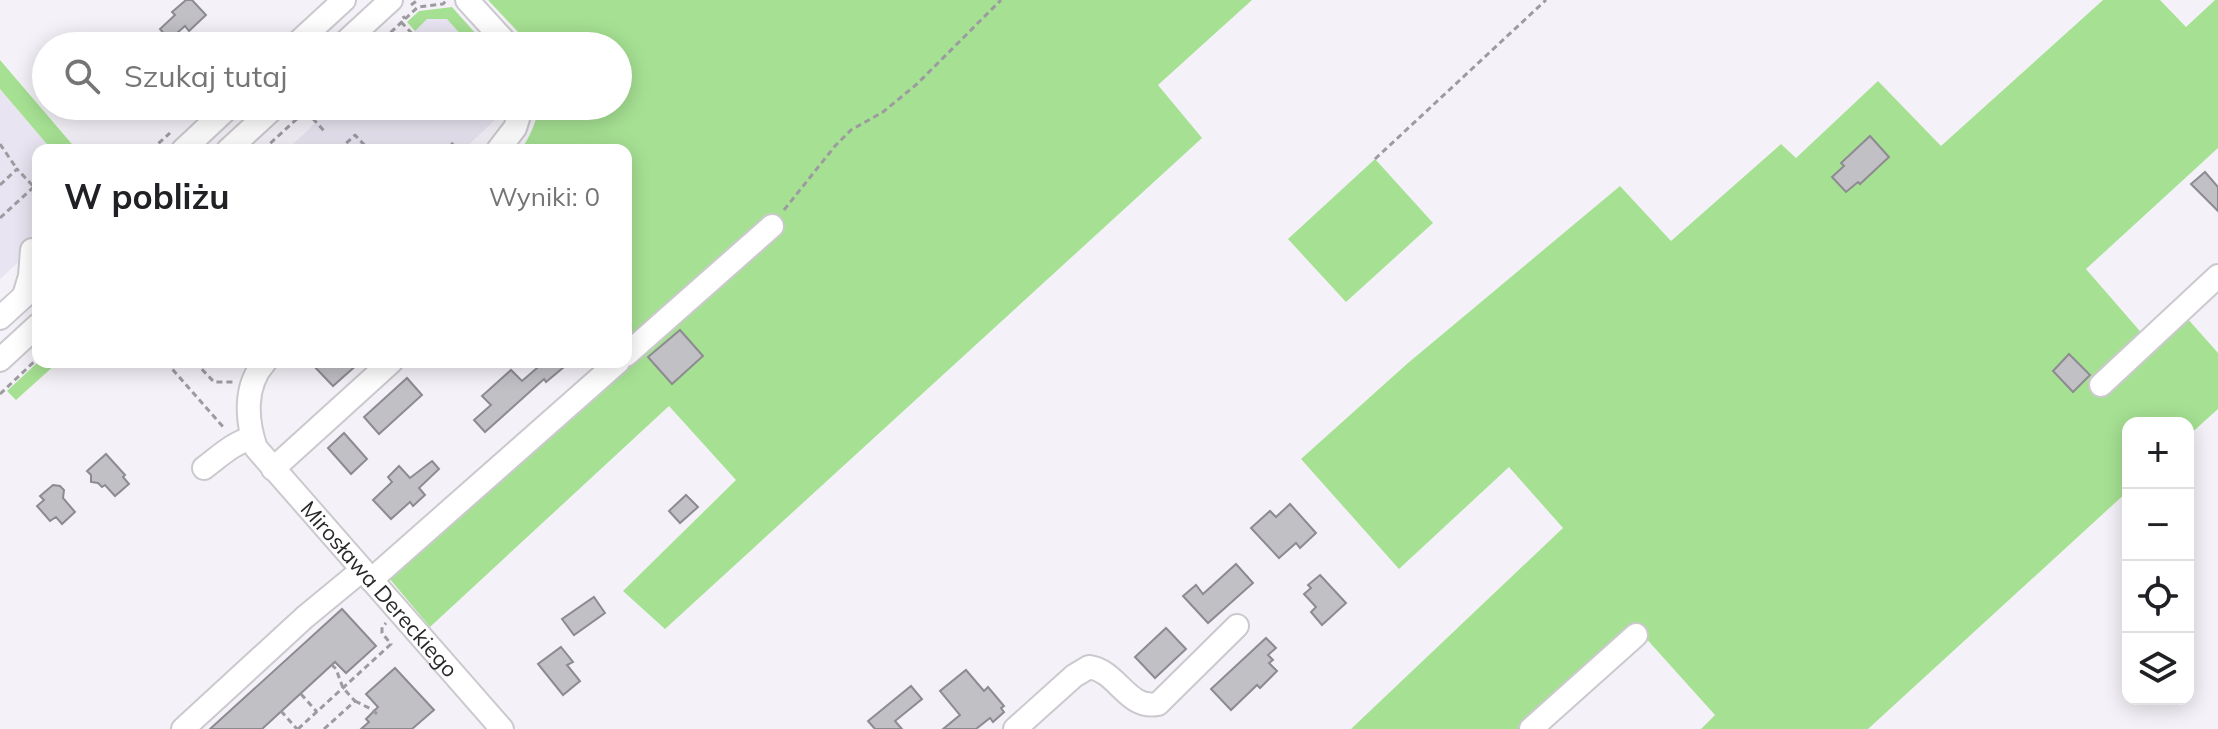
<!DOCTYPE html>
<html lang="pl">
<head>
<meta charset="utf-8">
<style>
  body { margin:0; font-family:Mulish,sans-serif; background:#f2f2f2; color:#202124 }
  .controls { position:absolute; right:24px; bottom:24px; display:grid; overflow:hidden; border-radius:16px; box-shadow:0 4px 20px #0003 }
  .controls button { width:72px; height:72px; display:grid; place-items:center; padding:0; border:0; border-bottom:2px solid #e0e0e0; background:#fff; color:#202124; font:40px sans-serif }
  .list { margin:0; padding:0; list-style:none }
  h2 { display:flex; justify-content:space-between; align-items:center; height:104px; margin:0; padding:0 32px; font-size:34px }
  h2 small { font-size:26px; font-weight:400; color:#757577 }
  .icon { flex:none; width:44px; height:44px; fill:none; stroke:currentColor; stroke-width:2; stroke-linecap:round; stroke-linejoin:round }
  .map { position:relative; flex:none; width:2218px; height:729px; overflow:hidden }
  .search { position:absolute; background:#fff; box-shadow:0 4px 20px #0003; left:32px; top:32px; width:600px; height:88px; display:flex; align-items:center; gap:20px; box-sizing:border-box; padding:0 28px; border-radius:44px; color:#757577; font-size:30px }
  .panel { position:absolute; background:#fff; box-shadow:0 4px 20px #0003; left:32px; top:144px; width:600px; height:224px; border-radius:16px }
  .map>svg:first-child { display:block }
  .built { fill:#e8e4f1 }
  .green { fill:#a6e193 }
  .building { fill:#c1c0c5; stroke:#8d8b91; stroke-width:2 }
  .lines { fill:none; stroke-linecap:round; stroke-linejoin:round }
  .minor-casing { stroke:#cbc9ce; stroke-width:26 }
  .path { stroke:#9d9ba0; stroke-width:3; stroke-dasharray:6 4; stroke-linecap:butt }
  .minor { stroke:#fff; stroke-width:22 }
  .labels { text-anchor:middle; dominant-baseline:central; stroke-width:8; stroke-linejoin:round; paint-order:stroke }
  .street-label { font-size:22px; fill:#28272a; stroke:#fff }
</style>
</head>
<body>
<div class="map">
<svg width="2218" height="729" viewBox="0 0 2218 729">
  <rect width="100%" height="100%" fill="#f4f2f8"/>
  <!-- built -->
  <g class="built">
    <polygon points="427,19 447,19 471,46 399,46"/>
    <polygon points="0,89 52,150 38,150 38,244 0,279"/>
    <polygon points="333,106 494,106 489,111 496,119 463,150 287,150"/>
  </g>
  <!-- green -->
  <g class="green">
    <path d="M488,0H1252L1158,85L1202,138L665,629L623,591L736,480L669,406L430,627L389,578L381,560L601,362H626V150H521C530,136 536,123 539,106H618V46H529L518,32Z"/>
    <polygon points="2103,0 2160,0 2186,27 2215,0 2218,0 2218,148 2086,269 2145,337 2179,309 2218,353 2218,409 2188,436 2188,423 2128,423 2128,491 1868,729 1701,729 1715,715 1643,635 1521,729 1351,729 1563,528 1509,467 1399,569 1301,459 1408,363 1620,186 1671,241 1781,144 1796,158 1878,81 1941,146"/>
    <polygon points="452,7 486,45 486,46 471,46 447,19 427,19 415,31 407,22 419,11"/>
    <polygon points="0,60 77,150 52,150 0,89"/>
    <polygon points="1375,159 1433,223 1346,302 1288,239"/>
    <polygon points="38,362 56,362 56,364 16,400 7,391"/>
  </g>
  <!-- building -->
  <g class="building">
    <polygon points="186,0 192,0 206,15 189,31 185,26 169,40 160,29 175,15 172,12"/>
    <polygon points="1870,136 1889,157 1860,184 1858,182 1846,192 1832,177 1844,166 1841,163"/>
    <polygon points="2205,172 2218,187 2218,211 2191,184"/>
    <polygon points="680,330 703,356 672,384 648,357"/>
    <polygon points="2069,354 2090,375 2073,392 2053,371"/>
    <polygon points="310,362 360,362 333,386"/>
    <polygon points="544,362 570,362 546,382 544,379 485,432 474,420 491,405 482,396 511,370 522,381"/>
    <polygon points="407,378 422,395 379,434 364,417"/>
    <polygon points="344,433 367,459 351,474 328,448"/>
    <polygon points="106,454 125,475 123,477 129,484 115,496 105,485 102,487 98,483 91,482 91,475 87,471"/>
    <polygon points="432,461 439,469 419,488 425,495 413,506 410,502 391,519 373,500 392,482 388,477 399,466 410,478"/>
    <polygon points="53,485 60,486 64,490 63,498 75,512 62,524 56,517 50,521 37,506 44,500 40,496"/>
    <polygon points="686,495 698,507 680,523 669,511"/>
    <polygon points="1290,504 1316,533 1300,548 1296,543 1279,558 1251,528 1270,511 1276,517"/>
    <polygon points="1236,564 1253,583 1208,623 1183,596 1196,585 1203,594"/>
    <polygon points="1320,575 1346,603 1322,625 1311,612 1316,607 1304,594 1311,588 1308,585"/>
    <polygon points="594,597 605,613 574,635 562,619"/>
    <polygon points="342,609 376,646 346,673 335,662 262,729 210,729"/>
    <polygon points="1166,628 1186,649 1155,678 1135,657"/>
    <polygon points="1266,638 1276,648 1268,655 1273,660 1269,663 1277,671 1260,688 1257,685 1231,710 1211,689"/>
    <polygon points="561,647 573,662 567,665 580,681 563,695 538,664"/>
    <polygon points="395,668 434,710 412,729 361,729 369,722 366,719 378,707 366,694"/>
    <polygon points="966,670 984,691 988,687 1004,706 1001,708 1004,712 993,722 990,718 976,729 943,729 960,715 940,691"/>
    <polygon points="911,686 922,699 895,721 902,729 875,729 868,721"/>
  </g>
  <g class="lines">
    <!-- minor casing -->
    <g class="minor-casing">
      <g id="minor">
        <polyline points="467,0 509,46"/>
        <polyline points="294,46 344,0"/>
        <polyline points="341,46 391,0"/>
        <polyline points="183,150 230,106"/>
        <polyline points="228,150 276,106"/>
        <polyline points="498,150 515,128 522,106"/>
        <polyline points="24,296 30,276 32,250 38,250"/>
        <polyline points="0,318 34,287"/>
        <polyline points="626,355 772,226"/>
        <polyline points="0,360 38,325"/>
        <path id="s1" d="M265,362C244,385 246,420 256,448L502,729"/>
        <polyline points="2101,385 2218,276"/>
        <path d="M204,468C220,456 233,443 252,438"/>
        <polyline points="273,469 391,362"/>
        <polyline points="371,580 618,362"/>
        <polyline points="183,729 305,617 362,570"/>
        <path d="M1015,729L1074,676L1089,667C1118,671 1127,710 1158,704L1237,626"/>
        <polyline points="1531,729 1636,635"/>
      </g>
    </g>
    <!-- path -->
    <g class="path">
      <polyline points="411,5 418,0"/>
      <polyline points="405,19 418,7 443,4 447,0"/>
      <polyline points="401,22 424,46"/>
      <polyline points="267,46 274,40"/>
      <polyline points="376,46 405,19 403,16"/>
      <polyline points="306,111 325,132"/>
      <polyline points="295,112 302,106"/>
      <polyline points="451,143 459,150"/>
      <polyline points="0,144 17,169"/>
      <polyline points="151,150 170,133"/>
      <polyline points="263,150 311,106"/>
      <polyline points="339,150 355,135 369,150"/>
      <polyline points="1375,159 1546,0"/>
      <polyline points="0,185 17,169 34,187"/>
      <polyline points="784,210 835,146 851,130 883,112 917,84 1001,0"/>
      <polyline points="0,218 38,183"/>
      <polyline points="166,362 224,428"/>
      <polyline points="195,362 214,382 233,382"/>
      <polyline points="0,394 38,358"/>
      <polyline points="301,694 317,712"/>
      <polyline points="355,701 371,709 377,714"/>
      <polyline points="281,711 297,729"/>
      <polyline points="298,729 391,644 382,633 382,627 386,623"/>
      <polyline points="324,729 355,701 343,688 336,669 332,665"/>
    </g>
    <!-- minor -->
    <use href="#minor" class="minor"/>
  </g>
  <g class="labels">
    <!-- street labels -->
    <g class="street-label">
      <text stroke="none"><textPath href="#s1" startOffset="278">Mirosława Dereckiego</textPath></text>
    </g>
  </g>
</svg>
<div class="controls">
<button>+</button>
<button>−</button>
<button><svg class="icon" aria-label="locate" viewBox="0 0 24 24"><circle cx="12" cy="12" r="6"/><path d="M12 2v4M12 18v4M2 12h4M18 12h4"/></svg></button>
<button><svg class="icon" aria-label="layers" viewBox="0 0 24 24"><path d="M12 4l9 5-9 5-9-5zM3 14l9 5 9-5"/></svg></button>
</div>
<div class="search"><svg class="icon" aria-label="search" viewBox="0 0 24 24"><circle cx="10" cy="10" r="6"/><path d="M15 15l6 6"/></svg>Szukaj tutaj</div>
<section class="panel">
<h2>W pobliżu<small>Wyniki: 0</small></h2>
<ul class="list">
</ul>
</section>
</div>
</body>
</html>
